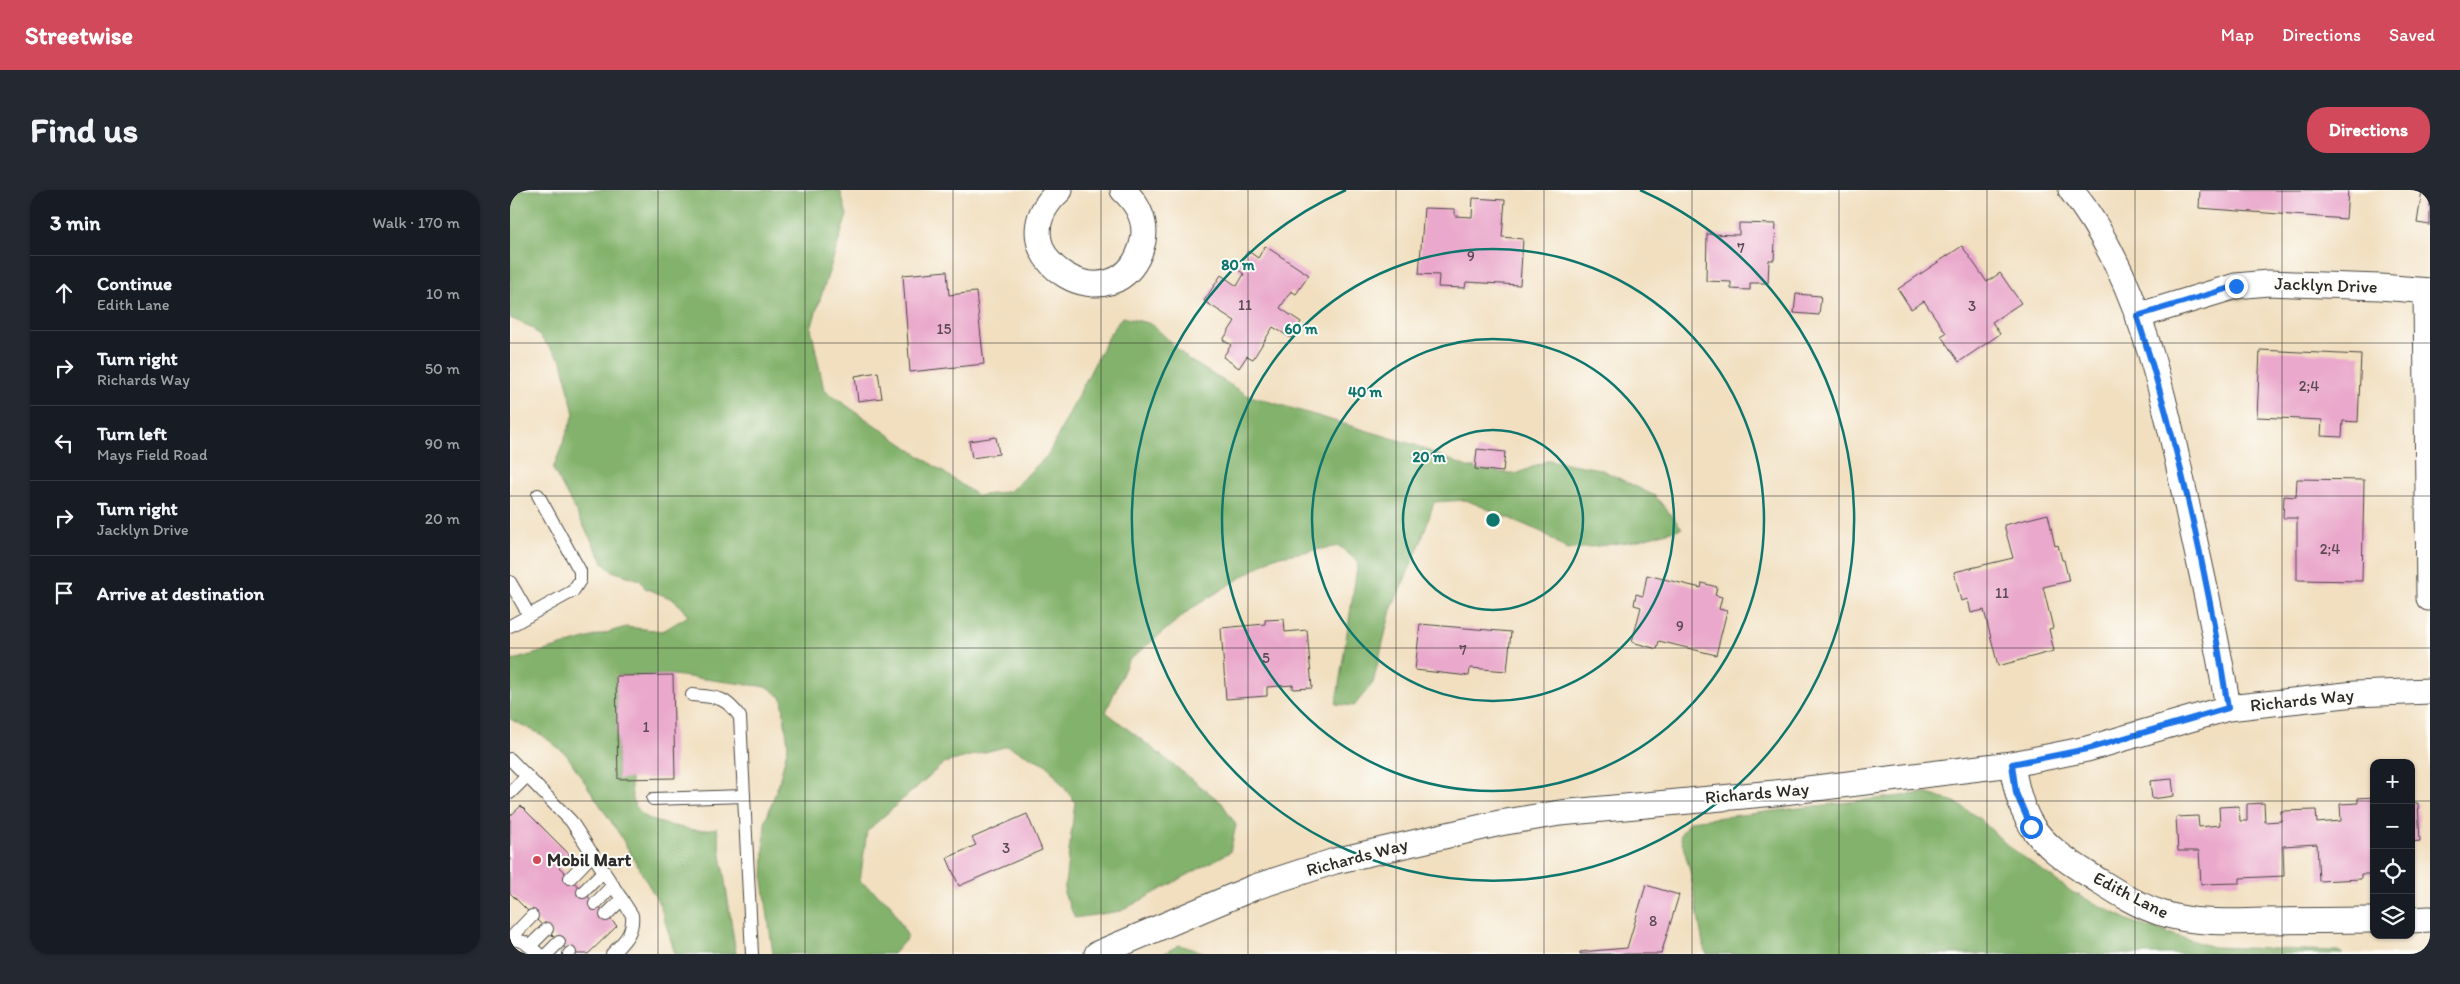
<!DOCTYPE html>
<html lang="en">
<head>
<meta charset="utf-8">
<style>
  body { margin:0; font-family:Itim,sans-serif; background:#242831; color:#f1f3f6 }
  .controls { position:absolute; right:15px; bottom:15px; display:grid; overflow:hidden; border-radius:10px; box-shadow:0 1px 4px #0004 }
  .controls button { width:45px; height:45px; display:grid; place-items:center; padding:0; border:0; border-bottom:1px solid #363941; background:#171b24; color:#f1f3f6; font:25px sans-serif }
  .stop { position:absolute; width:15px; height:15px; margin:-11px; border:4px solid #1a73e8; border-radius:50%; background:#fff }
  .stop.end { background:#1a73e8; border-color:#fff; box-shadow:0 1px 5px #0008 }
  .list { margin:0; padding:0; list-style:none }
  h2 { display:flex; justify-content:space-between; align-items:center; height:65px; margin:0; padding:0 20px; font-size:21px }
  h2 small { font-size:16px; font-weight:400; color:#9ea1a6 }
  .list li { display:grid; grid-template-columns:32px 1fr auto; gap:15px; align-items:center; box-sizing:border-box; height:75px; padding:0 20px; border-top:1px solid #363941 }
  .list b { display:block; font-size:19px; white-space:nowrap }
  .list p { margin:0; font-size:16px; white-space:nowrap; color:#9ea1a6 }
  .list em { font-size:16px; font-style:normal; color:#9ea1a6 }
  .icon { flex:none; width:28px; height:28px; fill:none; stroke:currentColor; stroke-width:2; stroke-linecap:round; stroke-linejoin:round }
  .map { position:relative; flex:none; width:1920px; height:764px; overflow:hidden; border-radius:20px }
  header { display:flex; align-items:center; gap:30px; box-sizing:border-box; height:70px; padding:0 25px; background:#d1495b; color:#fff }
  header strong { font-size:24px }
  nav { display:flex; gap:28px; margin-inline-start:auto; font-size:18px }
  .intro { display:flex; align-items:center; justify-content:space-between; box-sizing:border-box; height:120px; padding:0 30px }
  h1 { margin:0; font-size:35px }
  .button { padding:12px 22px; border-radius:20px; background:#d1495b; color:#fff; font-size:18px; font-weight:700 }
  main { display:flex; gap:30px; padding:0 30px }
  aside { flex:1; background:#171b24; border-radius:20px; box-shadow:0 1px 4px #0004 }
  .map>svg:first-child { display:block }
  .forest { fill:#83b26c; stroke:#576e4c }
  .building { fill:#eaa9cc }
  .lines { fill:none; stroke-linecap:round; stroke-linejoin:round }
  .lane-casing { stroke:#494641; stroke-width:14 }
  .street-casing { stroke:#494641; stroke-width:27 }
  .lane { stroke:#fff; stroke-width:12 }
  .street { stroke:#fff; stroke-width:25 }
  .route { stroke:#1a73e8; stroke-width:6 }
  .grid { fill:none; stroke:#2b2b2b; stroke-width:1; stroke-opacity:0.55 }
  .ring { fill:none; stroke:#0f766e; stroke-width:2.5 }
  .poi-dot { fill:#d1495b; stroke:#fdfcf7; stroke-width:2 }
  .labels { text-anchor:middle; dominant-baseline:central; stroke-width:4; stroke-linejoin:round; paint-order:stroke }
  .number-label { font-size:15px; fill:#5b4a53 }
  .street-label { font-size:18px; fill:#2b2b2b; stroke:#fdfcf7 }
  .poi-label { font-size:18px; font-weight:bold; fill:#2b2b2b; stroke:#fdfcf7; text-anchor:start }
  .centre { fill:#0f766e; stroke:#fdfcf7; stroke-width:2.5 }
  .ring-label { font-size:15px; text-anchor:middle; font-weight:bold; fill:#0f766e; stroke:#fdfcf7; stroke-width:4; stroke-linejoin:round; paint-order:stroke }
</style>
</head>
<body>
<header>
<strong>Streetwise</strong>
<nav><a>Map</a><a>Directions</a><a>Saved</a></nav>
</header>
<div class="intro"><h1>Find us</h1><a class="button">Directions</a></div>
<main>
<aside>
<h2>3 min<small>Walk · 170 m</small></h2>
<ul class="list">
<li><svg class="icon" aria-label="ahead" viewBox="0 0 24 24"><path d="M12 20V5M6 11l6-6 6 6"/></svg><div><b>Continue</b><p>Edith Lane</p></div><em>10 m</em></li>
<li><svg class="icon" aria-label="right" viewBox="0 0 24 24"><path d="M7 20v-9h11M14 6l5 5-5 5"/></svg><div><b>Turn right</b><p>Richards Way</p></div><em>50 m</em></li>
<li><svg class="icon" aria-label="left" viewBox="0 0 24 24"><path d="M17 20v-9H6M10 6l-5 5 5 5"/></svg><div><b>Turn left</b><p>Mays Field Road</p></div><em>90 m</em></li>
<li><svg class="icon" aria-label="right" viewBox="0 0 24 24"><path d="M7 20v-9h11M14 6l5 5-5 5"/></svg><div><b>Turn right</b><p>Jacklyn Drive</p></div><em>20 m</em></li>
<li><svg class="icon" aria-label="arrive" viewBox="0 0 24 24"><path d="M6 21V4h12l-3 4 3 4H6"/></svg><div><b>Arrive at destination</b></div></li>
</ul>
</aside>
<div class="map">
<svg width="1920" height="764" viewBox="0 0 1920 764">
  <rect width="100%" height="100%" fill="#fdfcf7"/>
  <filter id="ink" filterUnits="userSpaceOnUse"><feTurbulence type="fractalNoise" baseFrequency=".02" numOctaves="2"/><feDisplacementMap in="SourceGraphic" scale="10" xChannelSelector="R" yChannelSelector="G"/><feConvolveMatrix kernelMatrix="1 2 1 2 8 2 1 2 1" color-interpolation-filters="sRGB"/></filter>
  <filter id="wash" filterUnits="userSpaceOnUse"><feTurbulence type="fractalNoise" baseFrequency=".0096" numOctaves="4" result="noise"/><feDisplacementMap in="SourceGraphic" scale="20" xChannelSelector="R" yChannelSelector="G"/><feGaussianBlur stdDeviation="1.12" result="paint"/><feColorMatrix in="noise" values="0 0 0 0 0 0 0 0 0 0 0 0 0 0 0 0 0 1.4 0 .05"/><feComposite in="paint" operator="in"/></filter>
  <g filter="url(#wash)">
    <rect width="100%" height="100%" fill="#f1dfc0"/>
    <!-- forest -->
    <g class="forest">
      <path d="M0,0H330L337,25L301,138L314,200L468,306L500,301L538,265L598,147L612,127L642,134L679,170L737,205L905,255L957,277L1006,284L1039,270L1090,279L1145,306L1172,338L1125,351L1057,360L1034,343L956,310L924,312L911,352L881,420L863,493L844,516L826,514L848,372L829,356L764,367L682,418L618,471L596,522L712,613L726,635L720,662L611,721L565,728L554,703L565,612L537,575L498,556L434,573L357,641L350,691L380,714L398,747L383,764H263L253,690L255,633L269,592L278,556L272,508L258,497L163,485L107,486L108,588H121C120,622 133,630 164,636C183,640 187,642 207,638L226,764H165L150,715L110,645L56,564L32,545L0,529V471L116,437L153,441L178,426L165,410L135,398L130,390L102,381L94,374L43,279L64,224L52,171L21,137L0,128Z"/>
      <polygon points="1415,603 1445,612 1470,629 1497,655 1562,702 1625,733 1703,757 1828,761 1833,764 1197,764 1194,759 1180,681 1170,645 1180,631"/>
      <polygon points="669,755 700,764 653,764"/>
    </g>
    <g id="blocks">
      <!-- building -->
      <g class="building">
        <polygon points="1690,0 1838,0 1836,29 1689,18"/>
        <polygon points="1912,0 1920,0 1920,35 1907,33"/>
        <polygon points="963,8 995,10 992,47 1013,49 1010,95 956,92 955,98 928,97 929,85 909,84 914,18 945,19 945,26 962,27"/>
        <polygon points="1229,33 1266,34 1264,70 1259,70 1258,93 1240,93 1240,100 1221,99 1221,92 1196,91 1197,44 1229,45"/>
        <polygon points="755,56 799,85 786,104 781,101 770,118 791,132 781,148 763,137 743,169 737,166 729,178 713,167 721,155 713,150 725,131 694,111 711,85 727,96 734,84 727,79 738,61 748,68"/>
        <polygon points="1452,56 1477,92 1490,83 1511,113 1482,132 1490,144 1449,172 1431,146 1436,143 1414,111 1401,119 1388,99"/>
        <polygon points="437,81 439,105 466,102 474,174 400,182 393,85"/>
        <polygon points="1286,104 1311,106 1309,125 1284,123"/>
        <polygon points="1750,160 1851,165 1848,232 1833,231 1832,247 1811,246 1812,230 1747,227"/>
        <polygon points="368,182 372,208 348,211 345,186"/>
        <polygon points="486,247 489,264 462,268 459,251"/>
        <polygon points="967,259 995,262 993,282 965,279"/>
        <polygon points="1787,289 1854,290 1852,391 1787,390 1787,328 1773,328 1774,306 1786,307"/>
        <polygon points="1538,324 1545,356 1548,355 1552,370 1554,370 1559,391 1533,397 1543,438 1539,439 1544,461 1488,476 1474,420 1461,423 1458,409 1451,411 1444,382 1503,368 1494,335"/>
        <polygon points="1137,385 1191,398 1192,393 1207,397 1205,405 1212,407 1209,419 1217,421 1206,465 1149,451 1147,459 1122,452 1131,417 1124,415 1126,404 1133,406"/>
        <polygon points="774,429 775,442 797,440 802,498 783,499 783,495 757,497 757,506 716,509 711,438 755,434 755,430"/>
        <polygon points="910,434 1001,442 997,481 960,478 959,486 905,480"/>
        <polygon points="163,485 165,588 108,589 106,486"/>
        <polygon points="1662,589 1664,606 1642,609 1640,591"/>
        <polygon points="1864,607 1864,684 1851,684 1851,689 1809,691 1807,654 1773,656 1774,686 1730,688 1730,693 1691,694 1689,661 1668,661 1666,627 1688,626 1689,637 1710,635 1709,617 1729,616 1730,631 1737,631 1737,614 1754,613 1755,632 1771,631 1771,621 1806,620 1807,633 1831,631 1830,614 1848,613 1848,608"/>
        <polygon points="1901,613 1908,613 1910,651 1901,652"/>
        <polygon points="11,616 60,665 48,676 107,736 78,764 61,764 0,703 0,626"/>
        <polygon points="517,624 532,660 449,696 437,668 466,655 462,648"/>
        <polygon points="1136,695 1169,705 1151,764 1070,764 1070,762 1117,758"/>
      </g>
    </g>
  </g>
  <g filter="url(#ink)">
    <use href="#blocks" fill-opacity="0" stroke="#494641" stroke-width="1"/>
    <g class="lines">
      <!-- lane casing -->
      <g class="lane-casing">
        <g id="lane">
          <polyline points="0,392 19,425"/>
          <polyline points="0,436 63,401 70,390 70,381 28,305"/>
          <path d="M182,505C206,507 215,506 230,527L242,764"/>
          <path d="M0,569L61,631L122,725C124,743 114,751 102,764"/>
          <polyline points="0,603 17,586"/>
          <polyline points="143,609 234,606"/>
          <polyline points="60,688 83,664"/>
          <polyline points="73,702 94,681"/>
          <polyline points="85,714 103,695"/>
          <polyline points="96,725 112,709"/>
          <polyline points="0,748 14,752 29,764"/>
          <polyline points="1,748 22,726"/>
          <polyline points="20,756 37,739"/>
          <polyline points="37,764 49,752"/>
          <polyline points="59,764 60,763"/>
        </g>
      </g>
      <!-- street casing -->
      <g class="street-casing">
        <g id="street">
          <path d="M550,0C476,67 612,144 633,51C637,31 627,13 613,0"/>
          <path d="M1561,0C1632,89 1656,216 1679,325C1693,389 1708,453 1718,518"/>
          <polyline points="1916,101 1919,408"/>
          <polyline points="1627,126 1726,96 1758,93 1870,97 1920,101"/>
          <path d="M1502,574C1511,634 1527,652 1578,684C1601,698 1625,715 1651,723C1684,734 1719,732 1753,731C1790,731 1827,730 1864,730"/>
          <polyline points="1901,730 1920,729"/>
          <polyline points="587,764 745,697 825,671 990,633 1050,623 1265,603 1502,574 1577,559 1718,518 1845,504 1920,501"/>
        </g>
      </g>
      <!-- lane -->
      <use href="#lane" class="lane"/>
      <!-- street -->
      <use href="#street" class="street"/>
    </g>
  </g>
  <g class="lines" filter="url(#ink)">
    <!-- route -->
    <path class="route" d="M1521,637L1506,603L1502,574L1577,559L1718,518C1698,387 1668,252 1627,126L1726,96"/>
  </g>
  <!-- grid -->
  <path class="grid" d="M148,0V764M295,0V764M443,0V764M591,0V764M738,0V764M886,0V764M1034,0V764M1182,0V764M1329,0V764M1477,0V764M1625,0V764M1772,0V764M0,153H1920M0,306H1920M0,458H1920M0,611H1864M1901,611H1920"/>
  <!-- distance rings -->
  <g class="ring">
    <circle cx="983" cy="330" r="90"/>
    <circle cx="983" cy="330" r="181"/>
    <circle cx="983" cy="330" r="271"/>
    <path d="M1130 0A361 361 0 1 1 836 0"/>
  </g>
  <!-- markers -->
  <circle class="poi-dot" cx="27" cy="670" r="5"/>
  <g class="labels">
    <!-- number labels -->
    <g class="number-label">
      <text x="1231" y="58">7</text>
      <text x="961" y="66">9</text>
      <text x="735" y="115">11</text>
      <text x="1462" y="116">3</text>
      <text x="434" y="139">15</text>
      <text x="1799" y="196">2;4</text>
      <text x="1820" y="359">2;4</text>
      <text x="1492" y="403">11</text>
      <text x="1170" y="436">9</text>
      <text x="953" y="460">7</text>
      <text x="756" y="468">5</text>
      <text x="136" y="537">1</text>
      <text x="496" y="658">3</text>
      <text x="1143" y="731">8</text>
    </g>
    <!-- street labels -->
    <g class="street-label">
      <text transform="translate(1816 95) rotate(2)">Jacklyn Drive</text>
      <text transform="translate(1792 510) rotate(-6)">Richards Way</text>
      <text transform="translate(1247 603) rotate(-5)">Richards Way</text>
      <text transform="translate(847 667) rotate(-15)">Richards Way</text>
      <text transform="translate(1621 705) rotate(27)">Edith Lane</text>
    </g>
    <!-- poi labels -->
    <g class="poi-label">
      <text x="37" y="670">Mobil Mart</text>
    </g>
  </g>
  <circle cx="983" cy="330" r="8" class="centre"/>
  <g class="ring-label">
    <text x="728" y="80">80 m</text>
    <text x="791" y="144">60 m</text>
    <text x="855" y="207">40 m</text>
    <text x="919" y="272">20 m</text>
  </g>
</svg>
<div class="controls">
<button>+</button>
<button>−</button>
<button><svg class="icon" aria-label="locate" viewBox="0 0 24 24"><circle cx="12" cy="12" r="6"/><path d="M12 2v4M12 18v4M2 12h4M18 12h4"/></svg></button>
<button><svg class="icon" aria-label="layers" viewBox="0 0 24 24"><path d="M12 4l9 5-9 5-9-5zM3 14l9 5 9-5"/></svg></button>
</div>
<div class="stop" style="left:1521px;top:637px"></div>
<div class="stop end" style="left:1726px;top:96px"></div>
</div>
</main>
</body>
</html>
